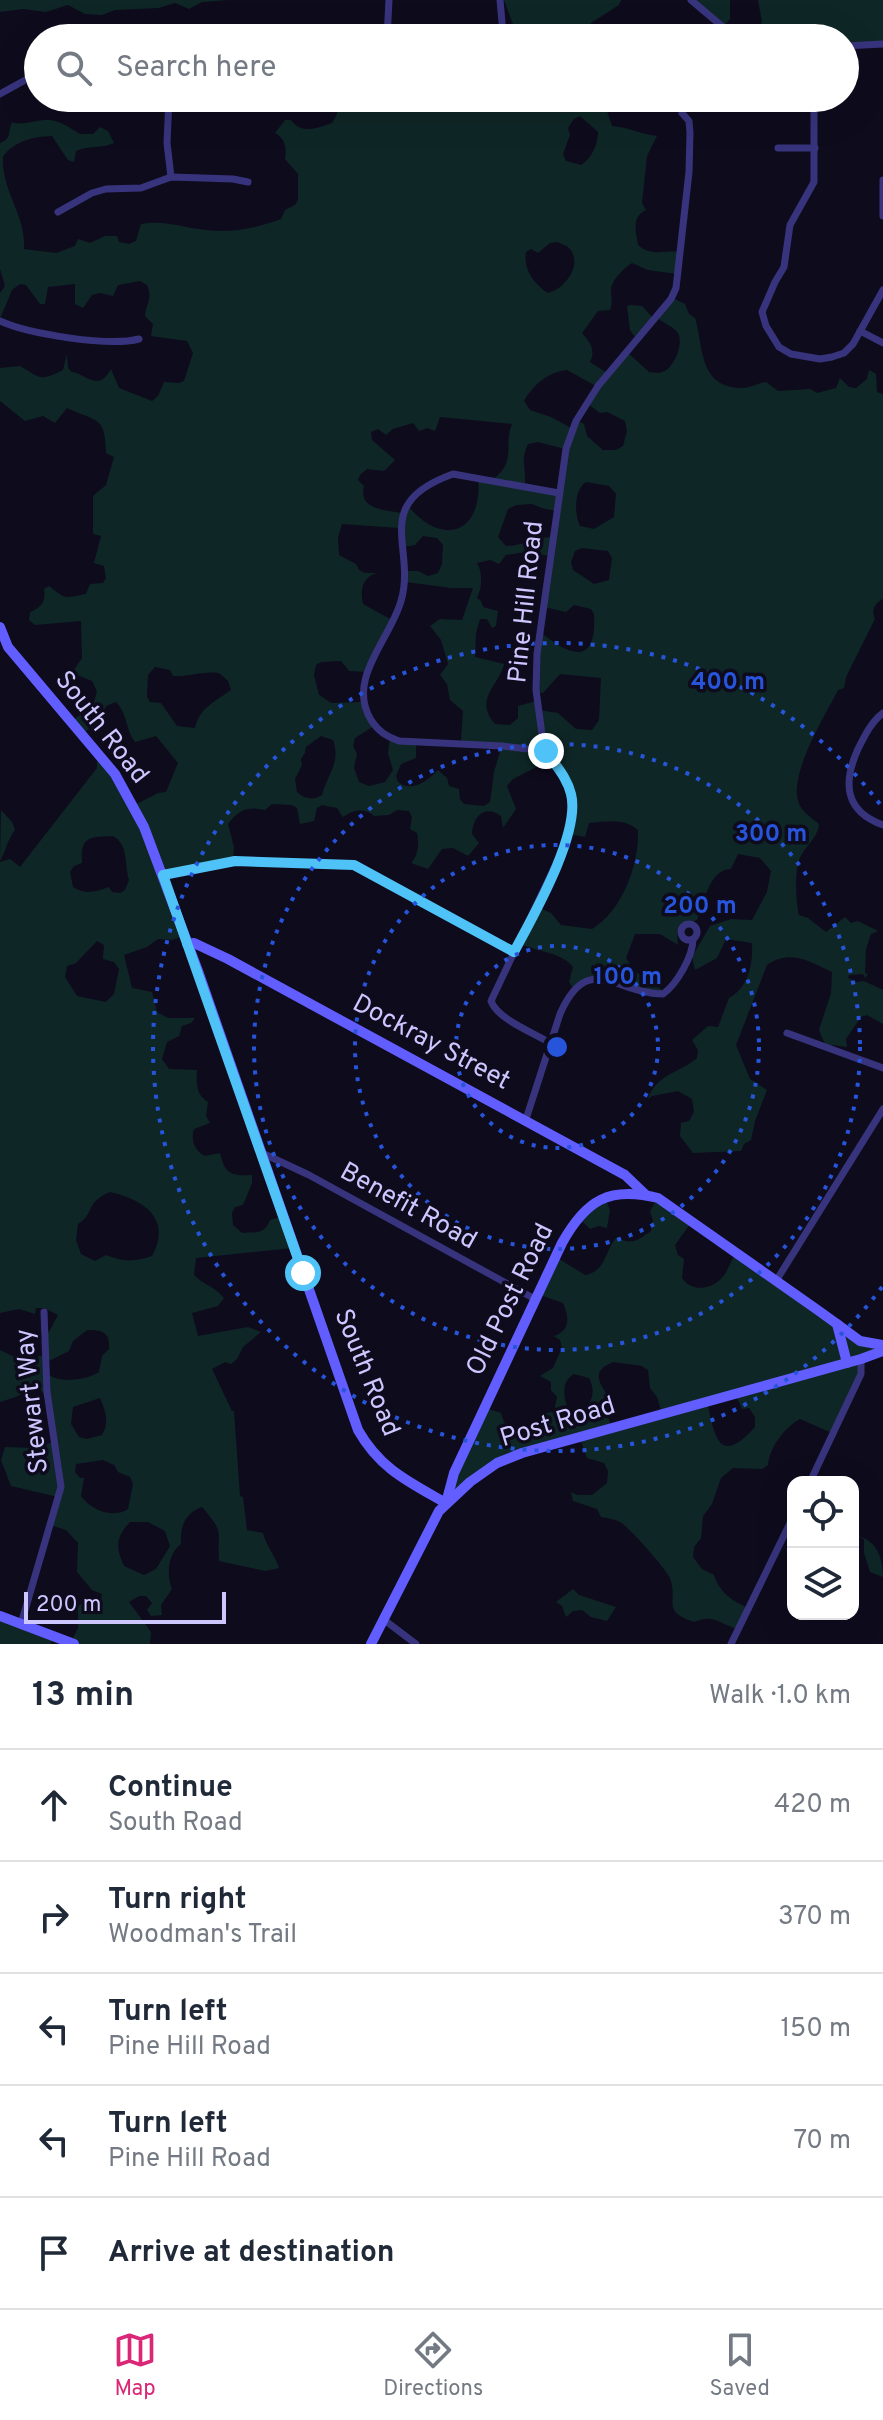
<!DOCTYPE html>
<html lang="en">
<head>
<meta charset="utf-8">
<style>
  body { margin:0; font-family:Overpass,sans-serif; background:#f6f6f7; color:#1f2937 }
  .controls { position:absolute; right:24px; bottom:24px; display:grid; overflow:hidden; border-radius:16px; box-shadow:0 8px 32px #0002 }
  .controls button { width:72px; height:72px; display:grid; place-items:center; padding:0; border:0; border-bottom:2px solid #e0e1e3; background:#fff; color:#1f2937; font:40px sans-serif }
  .scale { position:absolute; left:24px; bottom:20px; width:202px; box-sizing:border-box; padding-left:8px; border:4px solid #cdc6ff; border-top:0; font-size:22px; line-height:28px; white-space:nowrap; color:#cdc6ff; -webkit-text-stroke:6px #0e0b1d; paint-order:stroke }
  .stop { position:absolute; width:24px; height:24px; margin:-18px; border:6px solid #4fc3f7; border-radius:50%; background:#fff }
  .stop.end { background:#4fc3f7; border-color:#fff; box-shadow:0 2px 8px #0008 }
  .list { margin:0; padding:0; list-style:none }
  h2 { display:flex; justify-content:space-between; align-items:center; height:104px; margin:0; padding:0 32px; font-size:34px }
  h2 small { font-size:26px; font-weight:400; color:#747a83 }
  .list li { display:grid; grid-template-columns:52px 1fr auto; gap:24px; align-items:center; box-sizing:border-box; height:112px; padding:0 32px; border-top:2px solid #e0e1e3 }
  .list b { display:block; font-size:30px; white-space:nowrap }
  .list p { margin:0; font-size:26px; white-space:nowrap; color:#747a83 }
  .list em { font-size:26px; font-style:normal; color:#747a83 }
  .icon { flex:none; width:44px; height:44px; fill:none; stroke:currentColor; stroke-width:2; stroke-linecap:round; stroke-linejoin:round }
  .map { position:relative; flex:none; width:883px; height:1644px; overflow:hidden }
  .search { position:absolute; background:#fff; box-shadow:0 8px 32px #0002; left:24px; right:24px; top:24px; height:88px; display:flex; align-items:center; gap:20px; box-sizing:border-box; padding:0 28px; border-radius:44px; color:#747a83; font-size:30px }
  .sheet { height:664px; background:#fff }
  nav { display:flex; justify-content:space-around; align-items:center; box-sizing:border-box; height:112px; border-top:2px solid #e0e1e3; background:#fff; font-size:22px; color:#747a83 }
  nav a { display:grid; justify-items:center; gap:4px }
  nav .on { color:#db2777 }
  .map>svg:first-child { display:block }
  .green { fill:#0e2726; fill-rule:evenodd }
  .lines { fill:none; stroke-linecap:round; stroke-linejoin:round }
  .street { stroke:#37347d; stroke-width:7 }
  .secondary { stroke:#625dff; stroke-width:10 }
  .route { stroke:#4fc3f7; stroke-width:10 }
  .ring { fill:none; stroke:#2654da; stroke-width:4; stroke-dasharray:4 8 }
  .labels { text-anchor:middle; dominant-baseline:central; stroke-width:7; stroke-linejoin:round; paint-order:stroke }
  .street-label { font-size:26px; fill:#cdc6ff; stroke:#0e0b1d }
  .centre { fill:#2654da; stroke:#0e0b1d; stroke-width:4 }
  .ring-label { font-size:24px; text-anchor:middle; font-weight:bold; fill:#2654da; stroke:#0e0b1d; stroke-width:7; stroke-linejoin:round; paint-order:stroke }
</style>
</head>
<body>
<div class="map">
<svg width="883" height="1644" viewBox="0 0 883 1644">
  <rect width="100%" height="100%" fill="#0e0b1d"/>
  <!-- green -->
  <g class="green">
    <polygon points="0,0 228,0 202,2 189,9 175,3 159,8 115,10 102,15 85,14 68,5 46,12 23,9 0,12"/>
    <polygon points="504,0 621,0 619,5 591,23 589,38 518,38"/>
    <polygon points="693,0 730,0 730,19 724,26"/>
    <polygon points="758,0 883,0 883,44 845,46 845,38 754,38 762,22"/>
    <path d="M336,98H384L395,103L407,104L412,98H608L607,111L612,126C628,127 640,134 657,136L647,156L642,203L646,210C631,217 636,231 638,245C652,257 664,250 681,252L677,274L648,270L632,263C624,268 611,281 611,290C611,299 613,302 610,310L598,311L582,333C590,342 596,350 590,362L607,373L627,352L649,372C653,372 658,374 662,372C674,369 684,343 678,333C674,327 662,322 656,317L673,298L685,304L689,314L695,318C704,347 698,386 740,388C749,389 758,383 766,382L778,391L810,389L817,393L836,388L840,378L849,387L856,388L867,379L869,370L876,374L877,392L883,394V599C874,604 871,610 875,619L846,677L844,688L838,690C825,716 790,771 798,801C801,812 811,817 819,824C818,838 805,846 800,858C794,870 796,903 799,915L808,918L826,932L845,917L851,923L858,921L878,931L871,934L866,949L865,973L868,974L865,978L863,974L849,975L848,978L857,982L864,981L883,990V1024L867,1015L861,1017L846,1039L847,1047L832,1045L827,1049L819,1030L831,993L832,972C809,961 790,949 767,965L736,1045L750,1079L767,1090L755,1121L751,1140L744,1144L741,1151L693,1153L680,1136L681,1123L689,1121L694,1112L692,1099L678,1091L652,1096L648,1099C656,1074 680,1073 697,1058L698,1050L692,1040L708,1026L718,1027L729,998C749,987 753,964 752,943L726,939L717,958L695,970L692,957L710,926L731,919L752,920L767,892L771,871L760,858L738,854L731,869C709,869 704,903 697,920L680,925L677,931L678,945L660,934H635L626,958L636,972L665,992L656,993L605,977L574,989L569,982L573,967C562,952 537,952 521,944L537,907L551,913L561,925L592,929C623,910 639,865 638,830C625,818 606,821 589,823L585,837L568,834L572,800L552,759L513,779L507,786L516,809L503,828L501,816C484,804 473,817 472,834L479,843L468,856L453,848L442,849L428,869L411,863C419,855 419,842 417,833L410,829L412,817L409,811L397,810L389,815L374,816C365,807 352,810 343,817L337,808L322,805L317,808L314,821L300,824L297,808L292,805L272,804L265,810C248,806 239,809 228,824L234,847L233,860L164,874L184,936L172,940L158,939L147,947L124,955L132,988L152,992L157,1012L168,1018H195L191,1023L182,1026L179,1036L167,1042L162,1059L169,1069L197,1070C196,1083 196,1095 208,1102L206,1116L210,1123L194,1129C190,1140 195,1151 205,1156L220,1153C225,1174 230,1176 252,1175V1183L243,1205L235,1207L232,1213L233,1225L242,1233C256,1232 264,1235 270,1220L283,1216L293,1248L196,1258L194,1275C205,1286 213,1285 224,1298L218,1306L192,1313L198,1336L248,1327L261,1332L243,1347L237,1359L231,1364L225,1362L212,1369L232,1411H234L240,1496L243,1497L247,1530L263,1533C266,1546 275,1555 279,1568L265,1571L219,1561C217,1528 225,1534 202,1507C185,1513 180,1526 181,1544C168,1553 166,1575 172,1589L161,1605L162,1615L151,1616L147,1610L152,1603L146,1596H139L129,1602L151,1632L150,1644H74L71,1642L78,1628V1606L88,1599L101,1600L102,1594L92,1590L77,1572L78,1543L66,1530L50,1525L58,1497L11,1486L1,1460L5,1447L33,1448L54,1442L44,1394L40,1389L33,1388L16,1397L0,1402V1350L21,1360L45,1355V1339L58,1315L44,1308H36L35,1314L19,1309L0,1313V862L10,859L20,867L97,768V752L135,805L158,793L166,792L178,763L156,736L135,742C125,729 128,714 116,702L106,706L100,719L84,733L73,720L93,706L97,691L92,681L72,673L82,658L81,621L35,625L29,620L30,612C42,607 46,601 44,589L49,586C66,600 64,598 86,594L90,584L103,583L106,578L104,566L94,563L101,536L93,534V496L106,485L114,457L106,453C105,416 98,422 67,408L55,423L43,416L25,421L0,401V368L20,366C41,378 39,382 63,370L67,354C67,356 68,366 68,367C71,374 73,371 79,374C93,382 102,386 111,369L119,388L152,401L158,396L164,382L179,383L184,381L193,353L187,341L151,336L153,324L145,316C146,303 153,299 147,285L140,281L118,285L113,296L100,293L92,295L83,308L75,304V284L48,287L45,304H40L26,285L20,284L12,290L0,319V293L5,286L0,269V143C12,139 8,131 12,122C22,126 33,121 44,120C57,118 70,128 80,134H93L100,127L108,131L114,143C102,149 88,145 76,151L74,162L68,160L52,136C32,137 17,140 3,156C1,192 26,214 24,249L56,253L75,246L78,239L90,243L105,236H117L119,242L129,244L136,241L141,224C162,220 178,226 199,229C228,234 254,229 281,219L285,210L295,205L298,200V174L285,159C287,149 285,138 275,133L285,120H291C301,135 318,128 332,123L337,114ZM580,116L598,132C598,143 592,159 581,165L566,161L563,154L570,135L568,128L574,119ZM557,242C561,244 566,245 569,248C584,264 565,289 548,293C534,284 523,269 526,252L531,249L538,253L550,243ZM567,370L596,386L588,404L600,413L607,412L625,421L627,431L623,446L616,450H603L587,436L584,424L577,420L571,428L551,417L530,410L524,401C534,384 548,372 567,370ZM440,417L512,424C503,446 517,459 495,478L478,476C484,532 444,549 408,506L402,513C385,510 358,510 364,486L358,480L360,475L367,469L384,471L395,460L372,440L371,432L378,429L386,435L393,429L413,423L419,431L427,428L435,431ZM538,442L565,449L559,492L525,483C526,464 520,462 528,444ZM586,482L609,486L616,494L614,517L594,529L580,526C574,514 574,489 586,482ZM532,504L542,508L556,511L553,537C536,537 523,546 506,546L498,537L508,509L516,505ZM342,524L399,528L402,547L415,545L423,536L437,538L443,545L442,564L438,573L428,576L418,571H404L406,582L451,588H473L462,620L440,619L430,626L441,640L448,664L440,675L447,684L450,700L463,711L461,741L502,745L494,772L490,802L484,806L464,804L460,799L459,789L449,786L447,778L438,770C427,781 412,793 398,782L396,776L401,764L416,758V742L390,737L388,753L393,770L385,782L369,786L359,782L354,768L357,754L353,746L355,738L374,726L363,702L331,703L319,695L314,675L316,665L321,662L341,661L349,671L367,672L392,620L363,604C360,590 362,577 377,573H365L359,570L356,564L339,555L338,537ZM582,548L608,551L612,558L609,580L594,584L573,570L571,562L575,551ZM526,552L550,556L544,607L566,612L574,605L591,609L594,614C597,666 571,657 540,632L536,692L543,693L560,674L601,678L599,720L592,730L576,729L558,713L538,710L536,701L518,706V718L510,725L495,724C473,699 499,686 504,664L475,657L476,633L480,619H487L492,628L496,626L498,611L483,607L481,601L477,598C482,588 483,572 477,563L490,560L499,564L506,555ZM155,667L170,670L173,676C189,677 203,671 219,673L228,681L231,690C216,701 199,708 195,728L177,726L161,703L150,702L147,697L148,675ZM321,736L333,740C341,763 328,773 322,795C313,801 304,799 297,792L295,779L302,765L301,759L305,753L306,747ZM113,836C129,845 124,863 129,880L125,890L120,893L112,892L109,887C96,892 85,895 73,887L70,872L74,866L82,863C80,836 90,837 113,836ZM97,941L104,945L103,959L114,962L119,969L114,994L106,1002L77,996L65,977L67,966L76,963ZM110,1192C145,1200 172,1219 152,1256C135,1262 123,1262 106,1255L95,1261L81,1254L76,1240L78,1224C95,1214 84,1203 110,1192ZM87,1330C103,1330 110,1332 109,1349L102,1356L99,1372C87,1380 59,1384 48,1374L49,1361L69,1351L73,1341ZM100,1398C105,1410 110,1422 102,1435L87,1439L79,1437L71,1424L73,1407ZM103,1460L114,1465L118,1472L130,1477L133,1484L128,1509C114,1519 90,1510 81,1496L84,1478H80L75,1472L76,1464ZM130,1522H148L165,1531L170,1546L156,1569L144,1575L124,1566C115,1547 116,1537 130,1522Z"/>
    <polygon points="631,305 642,306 654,319 635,337 630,330 627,306"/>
    <path d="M1,810L12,822L15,830C7,840 6,851 0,861Z"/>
    <path d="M658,1197L693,1220L675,1245L678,1255L684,1259L682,1278C693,1294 715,1289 725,1274C729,1268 732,1258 737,1251L860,1339L883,1344L862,1358L863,1365L832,1433L800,1419C785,1427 769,1448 768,1465L762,1469L733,1468L721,1478L712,1504L703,1516L701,1538L694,1547L693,1557L702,1569L714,1575C719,1592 732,1601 748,1608L737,1629C718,1623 713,1614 694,1622C660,1610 679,1603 670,1578C666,1569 628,1526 620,1522C614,1519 607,1518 601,1517L597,1509L573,1501L571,1492L577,1495H592L607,1483L608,1471L604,1463L587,1458L580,1438L523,1451L448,1495L485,1408L501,1413L504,1422L514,1427L531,1430L545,1413L554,1412L557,1397L551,1390V1382L540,1376L553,1368L562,1348L560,1340L554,1336C571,1330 569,1317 563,1303L537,1294L556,1257L585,1275C607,1271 604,1251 617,1237C631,1246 638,1240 651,1231L653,1221L650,1211ZM613,1362L642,1366L648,1370L650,1388L657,1397L662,1413L611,1427L607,1412L611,1400C600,1384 589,1372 613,1362ZM574,1374L589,1378C596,1392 593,1402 580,1412L568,1410C564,1397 560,1382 574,1374ZM735,1393L742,1409L749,1408L755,1417V1427C719,1467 715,1437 707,1402Z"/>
    <polygon points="605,1198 610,1210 607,1228 599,1226 590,1229 578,1217"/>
    <path d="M858,1536C878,1541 883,1560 883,1577L870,1572L864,1553V1539Z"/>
    <polygon points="573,1589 579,1595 616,1607 607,1621 591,1617 582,1610 573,1611 566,1617 562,1606 556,1602"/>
    <polygon points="0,1614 54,1636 50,1644 0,1644"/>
  </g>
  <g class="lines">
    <!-- street -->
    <g class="street">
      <polyline points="500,0 503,34"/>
      <polyline points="691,0 736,38"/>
      <polyline points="387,38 389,0"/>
      <polyline points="845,46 883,44"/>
      <polyline points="0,94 38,73"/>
      <polyline points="169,98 167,143 171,177"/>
      <polyline points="814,98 814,182 790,225 784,267 775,282 762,312 766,326 779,347 791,354 820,359 832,357 844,353 853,344 883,290"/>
      <polyline points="778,148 815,148"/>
      <polyline points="883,180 883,216"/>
      <polyline points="58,212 92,193 106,189 141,188 171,177 233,179 248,182"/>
      <path d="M0,321C28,334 109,347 139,339"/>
      <polyline points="860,331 883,343"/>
      <path d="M883,713C871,722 865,735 858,749C843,782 844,811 883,825"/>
      <path d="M546,751L502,746L399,741C386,736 379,732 371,720C346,679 390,640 401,601C417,547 369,504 453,474L559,493"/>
      <polyline points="163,875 235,861 354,865 514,952"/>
      <circle cx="689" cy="932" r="8"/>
      <polyline points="787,1033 883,1068"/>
      <path d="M552,1044C535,1033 498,1020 491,1001L555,866L569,833L573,812L568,784L544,749L536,690L537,654L566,449L576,421L598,386L671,299L676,288L689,172L690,133L689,121L682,113"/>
      <path d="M526,1119L560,1014C588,950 617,994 663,994C677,984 693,956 693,939"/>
      <polyline points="262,1153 309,1175 535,1299"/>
      <polyline points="776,1281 883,1109"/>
      <polyline points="810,1482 861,1374 861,1359"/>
      <polyline points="383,1619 416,1644"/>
      <polyline points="21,1624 61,1487 47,1392 44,1312"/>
      <polyline points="731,1644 793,1517"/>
    </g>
    <!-- secondary -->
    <g class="secondary">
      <path d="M0,627L8,647L115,774L144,827L198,971L358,1430C380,1469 409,1482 446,1503L454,1473L562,1243C586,1200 609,1186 658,1198L819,1311L837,1324L847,1363"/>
      <polyline points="187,944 194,943 228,959 625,1175 646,1195"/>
      <polyline points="837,1324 860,1341 883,1345"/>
      <polyline points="0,1616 74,1644"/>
      <polyline points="371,1644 439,1511 470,1482 497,1463 522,1453 861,1359 883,1351"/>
    </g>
  </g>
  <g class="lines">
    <!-- route -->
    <path class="route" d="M303,1273L163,875L235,861L354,865L514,952C533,916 581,833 571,794C567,777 555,765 546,751"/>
  </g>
  <!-- distance rings -->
  <g class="ring">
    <circle cx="557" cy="1047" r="101"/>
    <circle cx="557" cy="1047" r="202"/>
    <circle cx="557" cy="1047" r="303"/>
    <path d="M882 1287A404 404 0 1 1 882 807"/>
  </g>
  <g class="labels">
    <!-- street labels -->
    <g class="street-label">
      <text transform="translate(527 602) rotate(-84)">Pine Hill Road</text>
      <text transform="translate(101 728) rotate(52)">South Road</text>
      <text transform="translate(431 1043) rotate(28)">Dockray Street</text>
      <text transform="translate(408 1207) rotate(29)">Benefit Road</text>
      <text transform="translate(511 1300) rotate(-64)">Old Post Road</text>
      <text transform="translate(366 1373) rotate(68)">South Road</text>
      <text transform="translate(33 1401) rotate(-96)">Stewart Way</text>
      <text transform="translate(558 1423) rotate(-17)">Post Road</text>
    </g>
  </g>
  <circle cx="557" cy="1047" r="12" class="centre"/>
  <g class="ring-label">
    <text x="728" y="689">400 m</text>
    <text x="771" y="841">300 m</text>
    <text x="700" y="913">200 m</text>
    <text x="628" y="984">100 m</text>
  </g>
</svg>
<div class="controls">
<button><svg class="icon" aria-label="locate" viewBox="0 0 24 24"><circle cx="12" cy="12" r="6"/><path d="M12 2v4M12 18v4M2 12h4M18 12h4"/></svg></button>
<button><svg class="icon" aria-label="layers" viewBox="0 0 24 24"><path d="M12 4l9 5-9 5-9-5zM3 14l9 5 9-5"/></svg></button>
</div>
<div class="scale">200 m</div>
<div class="stop" style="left:303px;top:1273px"></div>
<div class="stop end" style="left:546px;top:751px"></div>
<div class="search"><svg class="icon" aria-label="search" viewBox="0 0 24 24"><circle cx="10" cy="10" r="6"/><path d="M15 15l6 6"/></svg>Search here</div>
</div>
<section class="sheet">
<h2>13 min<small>Walk · 1.0 km</small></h2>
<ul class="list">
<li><svg class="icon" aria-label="ahead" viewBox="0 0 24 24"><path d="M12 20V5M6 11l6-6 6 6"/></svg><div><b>Continue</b><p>South Road</p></div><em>420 m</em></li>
<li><svg class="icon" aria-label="right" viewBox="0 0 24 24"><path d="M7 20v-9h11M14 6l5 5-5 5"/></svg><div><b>Turn right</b><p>Woodman's Trail</p></div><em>370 m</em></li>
<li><svg class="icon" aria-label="left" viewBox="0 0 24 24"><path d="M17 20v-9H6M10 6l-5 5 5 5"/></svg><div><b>Turn left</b><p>Pine Hill Road</p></div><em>150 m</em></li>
<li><svg class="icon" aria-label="left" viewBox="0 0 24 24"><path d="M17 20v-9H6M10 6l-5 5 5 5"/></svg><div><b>Turn left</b><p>Pine Hill Road</p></div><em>70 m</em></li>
<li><svg class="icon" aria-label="arrive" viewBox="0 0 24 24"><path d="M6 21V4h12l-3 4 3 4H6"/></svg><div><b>Arrive at destination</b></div></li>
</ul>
</section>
<nav>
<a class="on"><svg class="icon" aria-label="map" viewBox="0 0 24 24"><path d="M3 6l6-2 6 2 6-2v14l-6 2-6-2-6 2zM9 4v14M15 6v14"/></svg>Map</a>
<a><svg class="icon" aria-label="directions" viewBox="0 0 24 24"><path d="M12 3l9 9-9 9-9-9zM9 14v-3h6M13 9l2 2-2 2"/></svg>Directions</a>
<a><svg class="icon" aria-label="saved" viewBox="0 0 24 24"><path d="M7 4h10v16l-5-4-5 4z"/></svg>Saved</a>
</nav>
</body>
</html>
